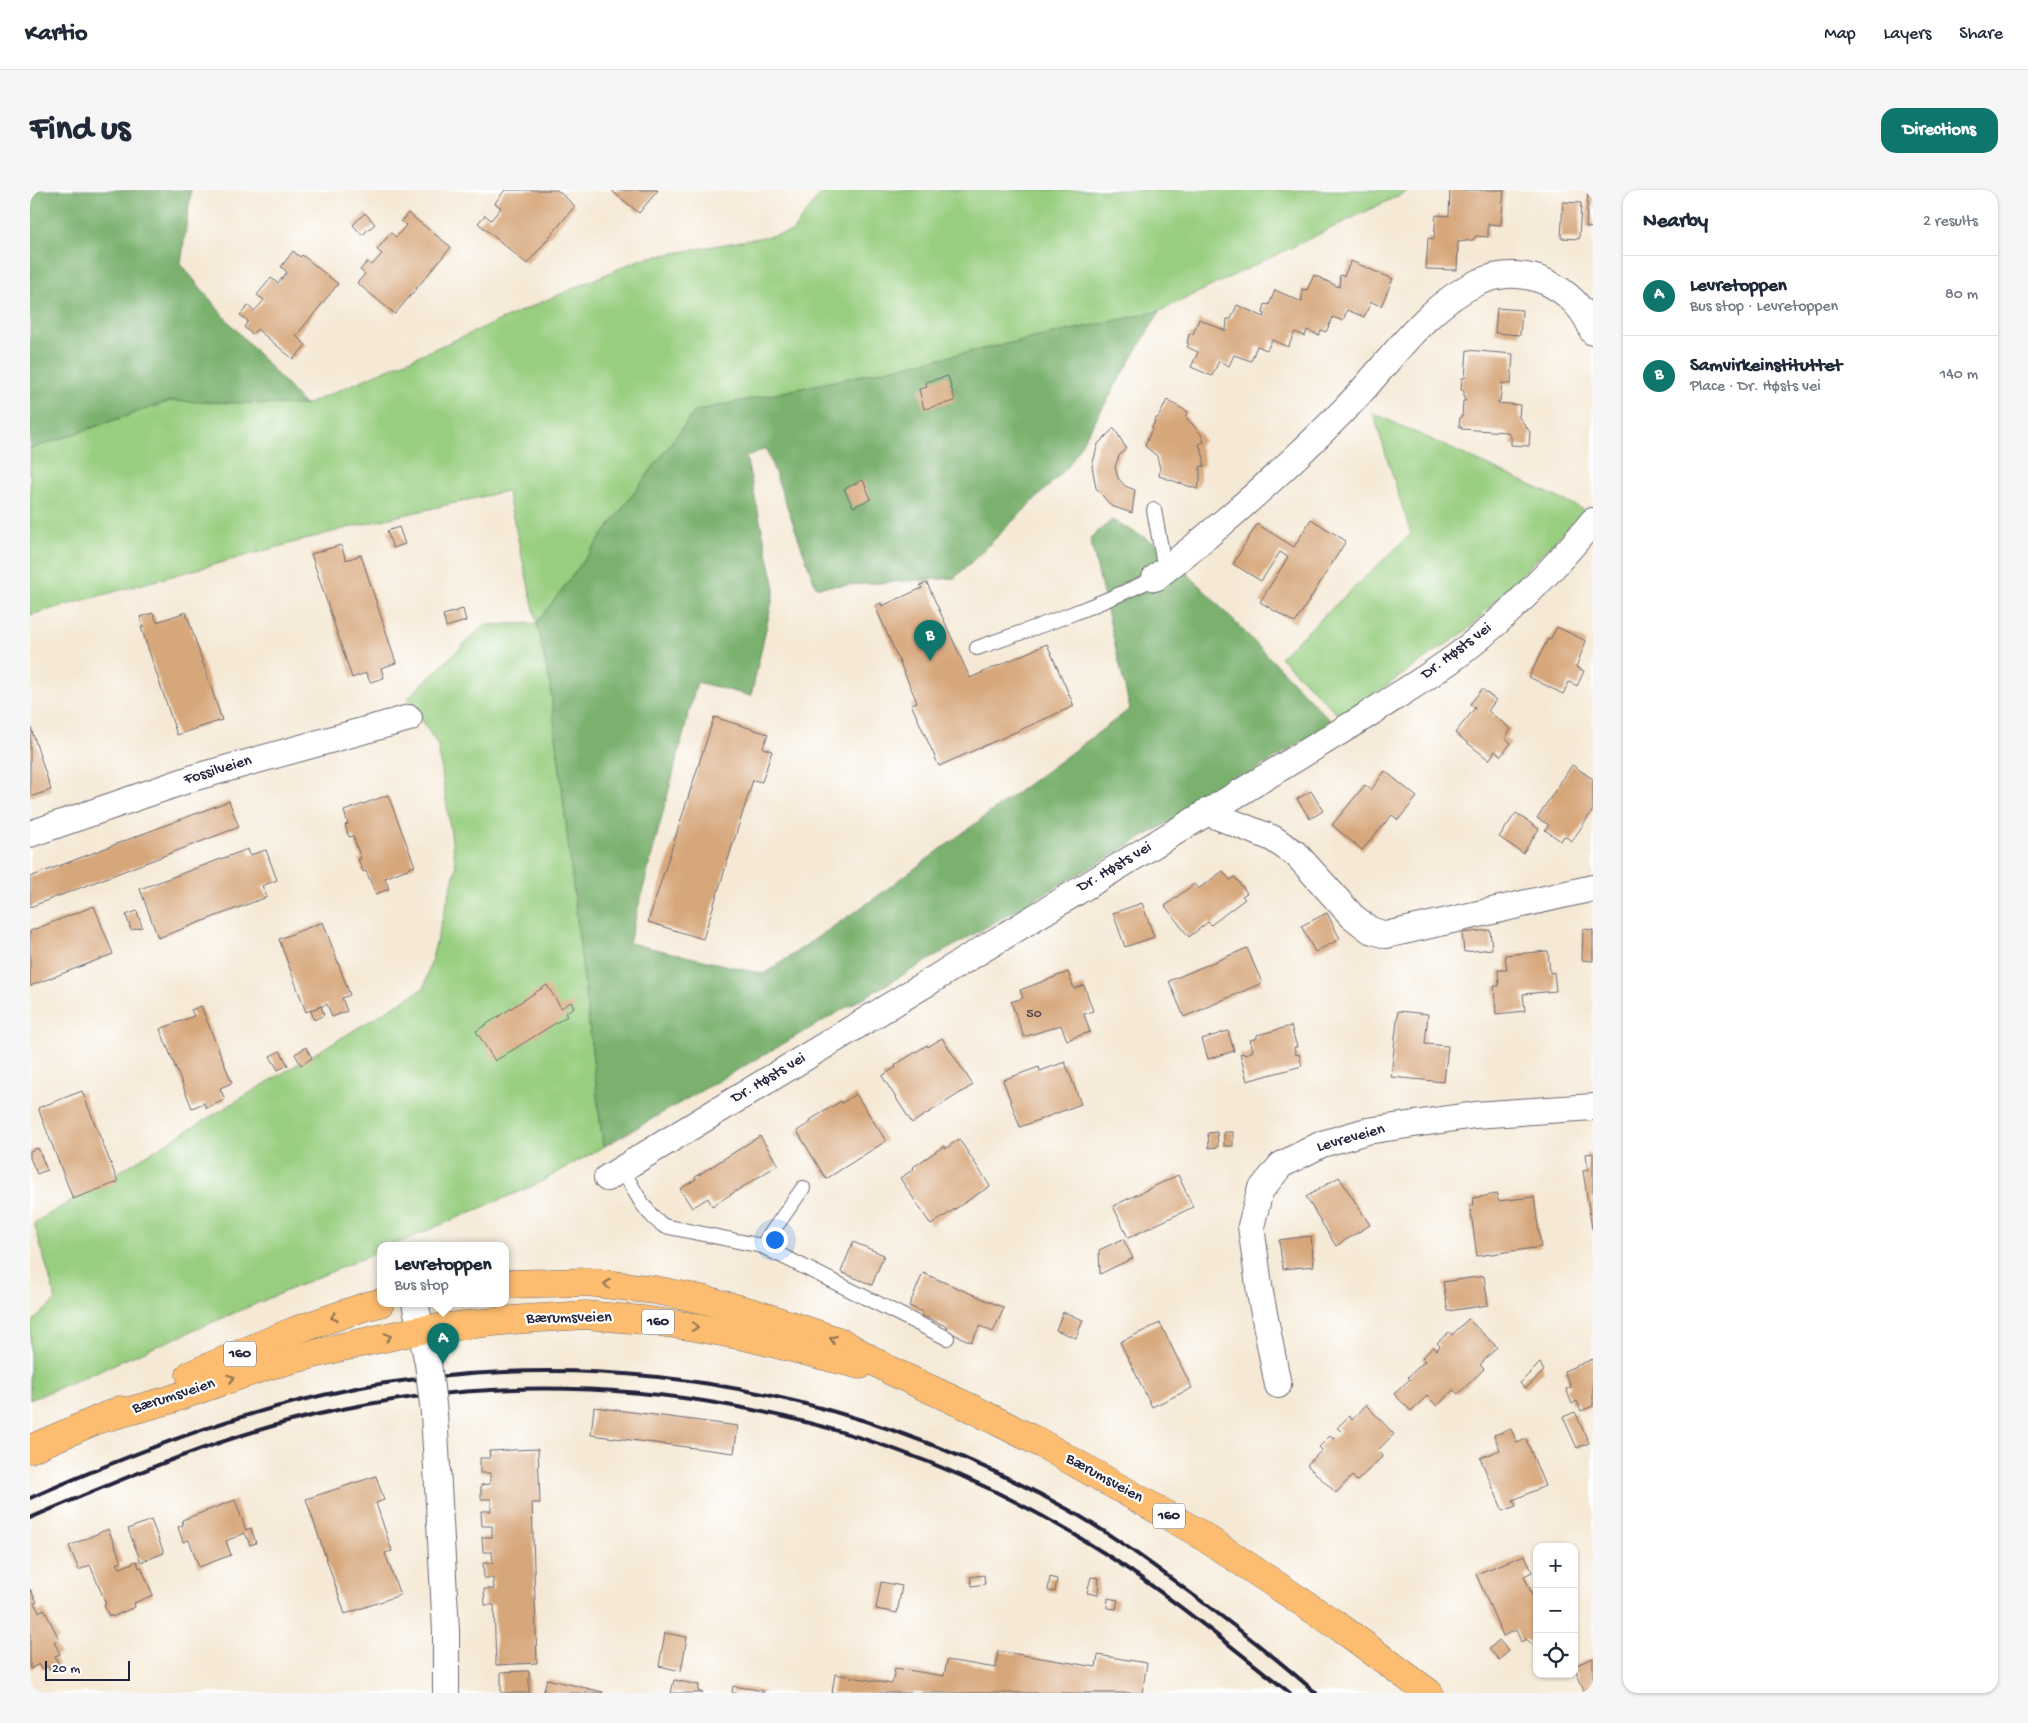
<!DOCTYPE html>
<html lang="en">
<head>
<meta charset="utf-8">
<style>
  body { margin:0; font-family:"Gochi Hand",sans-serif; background:#f6f6f7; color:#1f2937 }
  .controls { position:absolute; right:15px; bottom:15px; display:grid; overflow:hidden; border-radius:10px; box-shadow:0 1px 4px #0004 }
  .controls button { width:45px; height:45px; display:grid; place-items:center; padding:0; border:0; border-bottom:1px solid #e0e1e3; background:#fff; color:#1f2937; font:25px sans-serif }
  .scale { position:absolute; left:15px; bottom:12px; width:85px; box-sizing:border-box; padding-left:5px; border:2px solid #22223b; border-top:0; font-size:14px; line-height:18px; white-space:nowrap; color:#22223b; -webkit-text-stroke:4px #fff; paint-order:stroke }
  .you { position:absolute; left:744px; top:1049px; width:18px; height:18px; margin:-12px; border:4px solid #fff; border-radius:50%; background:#1a73e8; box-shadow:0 0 0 8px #1a73e833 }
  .badge { display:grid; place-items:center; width:32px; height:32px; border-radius:50%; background:#0f766e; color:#fff; font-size:16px; font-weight:700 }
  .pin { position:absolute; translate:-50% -41px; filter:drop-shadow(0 1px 2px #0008) }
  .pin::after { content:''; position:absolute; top:26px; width:18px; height:15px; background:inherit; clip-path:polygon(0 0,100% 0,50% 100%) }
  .popup { position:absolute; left:347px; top:1052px; width:132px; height:65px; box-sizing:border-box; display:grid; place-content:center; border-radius:10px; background:#fff; filter:drop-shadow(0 1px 4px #0005); font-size:16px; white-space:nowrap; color:#747a83 }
  .popup b { font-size:19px; color:#1f2937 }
  .popup::after { content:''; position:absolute; left:50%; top:100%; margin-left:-10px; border:10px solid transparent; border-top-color:#fff }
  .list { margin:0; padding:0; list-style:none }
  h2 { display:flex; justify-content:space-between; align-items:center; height:65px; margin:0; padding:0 20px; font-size:21px }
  h2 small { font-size:16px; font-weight:400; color:#747a83 }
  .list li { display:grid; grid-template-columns:32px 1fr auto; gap:15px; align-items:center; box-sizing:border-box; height:80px; padding:0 20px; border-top:1px solid #e0e1e3 }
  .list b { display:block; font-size:19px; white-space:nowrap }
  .list p { margin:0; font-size:16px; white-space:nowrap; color:#747a83 }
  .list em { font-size:16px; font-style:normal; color:#747a83 }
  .icon { flex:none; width:28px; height:28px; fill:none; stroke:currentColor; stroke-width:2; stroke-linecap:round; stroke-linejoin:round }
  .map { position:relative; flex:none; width:1563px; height:1503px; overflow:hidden; border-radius:15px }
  header { display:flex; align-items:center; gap:30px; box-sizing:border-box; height:70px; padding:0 25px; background:#fff; border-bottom:1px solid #e0e1e3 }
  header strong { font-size:24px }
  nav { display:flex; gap:28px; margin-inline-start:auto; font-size:18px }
  .intro { display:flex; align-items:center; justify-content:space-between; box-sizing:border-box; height:120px; padding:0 30px }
  h1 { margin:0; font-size:35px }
  .button { padding:12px 22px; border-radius:15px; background:#0f766e; color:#fff; font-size:18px; font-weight:700 }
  main { display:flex; gap:30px; padding:0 30px }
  aside { flex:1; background:#fff; border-radius:15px; box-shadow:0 1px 4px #0004 }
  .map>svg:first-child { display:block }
  .green { fill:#98ce7f; stroke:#5d785d }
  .forest { fill:#7ab16e; stroke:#4e6a54 }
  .building { fill:#d7a77c }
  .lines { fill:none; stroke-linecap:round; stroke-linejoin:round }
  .service-casing { stroke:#6c6871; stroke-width:16 }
  .minor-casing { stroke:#6c6871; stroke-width:28 }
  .primary-casing { stroke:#6c6871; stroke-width:29 }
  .service { stroke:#fff; stroke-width:14 }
  .minor { stroke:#fff; stroke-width:26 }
  .primary { stroke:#fcbd6f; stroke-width:28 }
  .rail { stroke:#22223b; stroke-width:4 }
  .minor-bridge-casing { stroke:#6c6871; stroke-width:28; stroke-linecap:butt }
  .minor-bridge { stroke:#fff; stroke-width:26 }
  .oneway { stroke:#8f7055 }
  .labels { text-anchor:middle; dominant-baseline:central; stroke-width:4.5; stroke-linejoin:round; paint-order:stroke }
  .number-label { font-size:14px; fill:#4f434b }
  .shield { fill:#fff; stroke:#646476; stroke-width:1 }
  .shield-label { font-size:15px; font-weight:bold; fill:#22223b }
  .street-label { font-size:16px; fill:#22223b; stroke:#fff }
</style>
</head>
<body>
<header>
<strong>Kartio</strong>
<nav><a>Map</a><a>Layers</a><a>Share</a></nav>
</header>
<div class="intro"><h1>Find us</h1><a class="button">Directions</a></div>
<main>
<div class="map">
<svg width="1563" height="1503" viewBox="0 0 1563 1503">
  <rect width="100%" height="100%" fill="#fff"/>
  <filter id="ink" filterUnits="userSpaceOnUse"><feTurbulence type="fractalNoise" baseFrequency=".02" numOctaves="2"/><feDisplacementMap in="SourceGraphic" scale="10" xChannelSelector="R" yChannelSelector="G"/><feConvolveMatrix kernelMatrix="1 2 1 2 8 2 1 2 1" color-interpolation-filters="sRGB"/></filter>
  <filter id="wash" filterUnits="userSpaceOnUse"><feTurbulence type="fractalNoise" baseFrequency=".0096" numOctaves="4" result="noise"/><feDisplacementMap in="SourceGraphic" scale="20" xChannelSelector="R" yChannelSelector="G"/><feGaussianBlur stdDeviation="1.12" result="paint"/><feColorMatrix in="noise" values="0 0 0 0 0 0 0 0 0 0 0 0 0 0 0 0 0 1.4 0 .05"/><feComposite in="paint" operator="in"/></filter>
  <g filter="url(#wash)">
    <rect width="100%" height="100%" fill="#f5e9d5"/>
    <!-- green -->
    <g class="green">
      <polygon points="793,0 1380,0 1130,121 665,221 507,433 520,494 573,957 505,995 363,1055 350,1055 350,1061 0,1210 0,1134 26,1110 4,1033 394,798 426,678 408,556 378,508 454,435 507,433 477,301 317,338 0,425 0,259 140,211 275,215 611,69 762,42"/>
      <polygon points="1343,223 1555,320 1437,440 1311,527 1250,467 1381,344"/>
    </g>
    <!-- forest -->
    <g class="forest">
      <polygon points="0,0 161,0 151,74 197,130 275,215 140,211 0,259"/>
      <polygon points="1130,121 1037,278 925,388 786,397 736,258 716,267 745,398 721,506 667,492 599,753 734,784 845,708 1100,519 1060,348 1082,330 1132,357 1303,533 1171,614 573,957 520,494 507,433 665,221"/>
    </g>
    <g id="blocks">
      <!-- building -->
      <g class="building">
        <polygon points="475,0 527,0 545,16 497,74 448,33 455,25 461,30 471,18 465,13"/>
        <polygon points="581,0 628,0 609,23"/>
        <polygon points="1420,0 1474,0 1471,35 1458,34 1458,47 1446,46 1443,50 1428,52 1427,80 1396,79 1398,48 1404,49 1406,25 1419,26"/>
        <polygon points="1558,0 1563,0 1563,38 1556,37"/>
        <polygon points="1533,12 1551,13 1549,49 1531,48"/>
        <polygon points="335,23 345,34 332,45 323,35"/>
        <polygon points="378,23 421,57 365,124 327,93 335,84 330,80 337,72 342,75 352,64 347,60 354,51 361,43 366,47 376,35 371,31"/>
        <polygon points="263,61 270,67 272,65 308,94 266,146 276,155 263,169 227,139 222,144 214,137 218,131 210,125 218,116 224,121 229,116 234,110 227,105 241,88 248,93 257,82 251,77"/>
        <polygon points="1321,71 1363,89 1351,116 1341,112 1334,127 1317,120 1313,131 1303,127 1296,142 1291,140 1289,145 1277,140 1275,146 1265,142 1258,157 1242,150 1237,160 1227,156 1221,171 1204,165 1199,176 1189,171 1182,186 1161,177 1168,162 1157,157 1159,154 1157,153 1159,144 1163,144 1169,129 1196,141 1197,129 1201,129 1207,115 1234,127 1235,124 1233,123 1235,114 1239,115 1245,100 1272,112 1272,99 1277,100 1284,85 1309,97 1310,85 1314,86"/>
        <polygon points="1467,118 1492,120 1490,145 1465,143"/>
        <polygon points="1437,160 1483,164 1481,194 1472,193 1470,211 1468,211 1468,213 1490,215 1489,227 1500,242 1499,256 1481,255 1481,247 1477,242 1431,239 1432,237 1429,237 1430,227 1432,227 1433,211 1436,211 1434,209 1434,200 1431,200 1432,188 1435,188"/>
        <polygon points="918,186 925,211 894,219 889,199 897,197 896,192"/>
        <polygon points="1137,210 1158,222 1155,226 1171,244 1174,252 1169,254 1174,268 1174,276 1170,277 1170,291 1167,299 1129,286 1130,279 1127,266 1115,256 1126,228 1128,228"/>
        <polygon points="1084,238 1096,258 1089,266 1085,277 1088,288 1095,296 1105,300 1102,323 1081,316 1066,298 1062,276 1068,254"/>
        <polygon points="833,290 841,309 823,317 814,299"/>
        <polygon points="1281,329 1316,351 1265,433 1230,412 1258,367 1250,362 1231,391 1203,374 1227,334 1264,357"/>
        <polygon points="369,337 375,354 363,358 357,341"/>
        <polygon points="311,355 316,370 331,365 366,473 351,478 354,488 340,492 336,483 322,488 281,364"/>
        <polygon points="897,393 940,488 1017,454 1044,516 909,576 881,514 887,512 845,416 851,413 852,416 892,398 890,395"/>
        <polygon points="433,419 436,431 416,437 413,425"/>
        <polygon points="156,422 192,530 147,545 111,437 113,437 110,427 123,423 127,432"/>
        <polygon points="1527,437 1556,451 1546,477 1554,481 1547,496 1539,492 1533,504 1499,487 1518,449 1520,450"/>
        <polygon points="1452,499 1466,510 1458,521 1481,539 1475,548 1481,553 1471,566 1465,561 1459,570 1425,543 1445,518 1440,514"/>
        <polygon points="684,527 738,544 733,558 742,561 732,592 723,590 673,749 618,732"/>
        <polygon points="0,535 21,600 0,607"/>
        <polygon points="1542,575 1563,589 1563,620 1542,651 1534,646 1531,651 1515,640 1519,635 1507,628"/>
        <polygon points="1355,581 1387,607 1368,630 1362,625 1332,660 1302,635 1335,595 1341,600"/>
        <polygon points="1281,601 1293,621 1280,629 1267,609"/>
        <polygon points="358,605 385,676 355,688 359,699 346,704 336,681 333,682 328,669 331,669 323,646 319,647 315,635 318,634 314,621"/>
        <polygon points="199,611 209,637 0,717 0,687"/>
        <polygon points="1486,623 1509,639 1493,663 1469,647"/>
        <polygon points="218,659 220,665 236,660 247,690 232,696 237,707 128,748 110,699"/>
        <polygon points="1193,681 1200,690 1205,687 1217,703 1212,706 1215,709 1181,735 1178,732 1159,747 1135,716 1164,694 1168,699"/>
        <polygon points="1112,713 1124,747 1095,757 1083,723"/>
        <polygon points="64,716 83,764 0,796 0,741"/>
        <polygon points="107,721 112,737 101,740 96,725"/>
        <polygon points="1297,723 1310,749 1285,762 1271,736"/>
        <polygon points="293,732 320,805 312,808 317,821 302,827 297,814 276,822 249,749"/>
        <polygon points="1553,739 1563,740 1563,771 1552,770"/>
        <polygon points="1460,740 1462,759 1434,762 1432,743"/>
        <polygon points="1217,758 1232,793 1154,827 1139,791"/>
        <polygon points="1518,761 1520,783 1524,782 1526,801 1493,804 1495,821 1466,824 1464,796 1469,796 1468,780 1477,780 1475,765"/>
        <polygon points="1038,782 1044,799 1054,795 1063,821 1054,824 1060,842 1037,850 1031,835 994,847 981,812 993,808 990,800"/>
        <polygon points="517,795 531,818 541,812 544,817 535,823 537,826 465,871 446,841"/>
        <polygon points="171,816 202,893 190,898 195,910 176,918 174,913 162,918 130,839 164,826 161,820"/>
        <polygon points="291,816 294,825 284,830 281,821"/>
        <polygon points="1368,821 1398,824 1395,854 1418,856 1414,892 1361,887"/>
        <polygon points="1261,836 1267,857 1264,857 1266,865 1269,864 1272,876 1217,891 1210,864 1213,863 1214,865 1223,861 1220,850 1227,848 1227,845"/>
        <polygon points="1198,841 1204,861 1178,869 1172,849"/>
        <polygon points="912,848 943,895 882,933 852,886 866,877 865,875 897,855 898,857"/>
        <polygon points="276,857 282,868 271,875 265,864"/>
        <polygon points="250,861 258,875 248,880 240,866"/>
        <polygon points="1035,872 1051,914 990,937 973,890 1009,877 1010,881"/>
        <polygon points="52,901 88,992 43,1009 8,918"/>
        <polygon points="826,904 856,951 796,989 767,941 781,932 780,930 811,911 812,913"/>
        <polygon points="1187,942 1188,957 1179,958 1178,943"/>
        <rect x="1194" y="942" width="9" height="14"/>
        <polygon points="730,946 748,975 682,1016 678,1008 662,1018 650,999 666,989 665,987"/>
        <polygon points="929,949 960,996 901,1035 870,988 884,979 883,977 914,956 915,959"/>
        <polygon points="8,958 17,980 7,984 0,968 0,961"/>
        <polygon points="1563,963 1563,1039 1562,1039 1553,981 1558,980 1556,964"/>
        <polygon points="1148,985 1163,1017 1098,1048 1083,1016"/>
        <polygon points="1309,987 1340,1035 1306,1056 1276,1007"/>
        <polygon points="1467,1004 1468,1011 1504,1007 1511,1057 1447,1066 1440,1016 1444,1015 1443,1008"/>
        <polygon points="1281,1046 1284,1076 1253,1079 1249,1050"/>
        <polygon points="1093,1049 1103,1068 1070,1084 1069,1060"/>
        <polygon points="823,1052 854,1065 842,1095 811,1082"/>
        <polygon points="893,1083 974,1118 963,1142 950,1136 941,1152 917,1141 918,1137 891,1125 893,1122 879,1116"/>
        <polygon points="1454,1086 1458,1115 1418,1121 1413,1092"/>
        <polygon points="1033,1122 1053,1130 1046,1148 1026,1140"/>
        <polygon points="1438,1129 1467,1157 1450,1175 1454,1179 1428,1204 1423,1200 1407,1216 1397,1206 1381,1221 1364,1204 1380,1189 1378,1187 1395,1171 1392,1168 1403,1157 1407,1160 1410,1156 1407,1153 1419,1142 1422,1145"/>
        <polygon points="1130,1133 1162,1198 1122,1217 1090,1152"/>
        <polygon points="1563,1169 1563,1216 1551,1221 1547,1211 1542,1214 1536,1199 1541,1197 1534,1181"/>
        <polygon points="1510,1173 1514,1181 1495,1199 1490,1193"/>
        <polygon points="1336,1215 1364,1244 1348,1260 1353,1266 1327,1291 1322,1286 1306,1303 1277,1275 1292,1260 1289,1257 1300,1246 1303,1249 1311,1241 1307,1238 1319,1226 1322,1230"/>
        <polygon points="564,1217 708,1236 704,1263 561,1245"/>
        <polygon points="1545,1222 1559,1253 1547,1258 1533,1227"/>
        <polygon points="1481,1239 1487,1253 1496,1249 1515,1296 1483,1310 1486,1316 1473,1321 1450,1268 1470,1260 1464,1245"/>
        <polygon points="508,1259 510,1313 502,1313 507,1473 466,1475 464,1415 455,1415 454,1399 464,1399 463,1388 454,1388 453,1373 463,1373 462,1362 453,1362 452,1347 462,1347 462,1336 452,1336 451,1321 461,1321 461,1309 451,1309 451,1295 460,1294 460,1283 450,1283 450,1268 460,1268 459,1261"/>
        <polygon points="346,1286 354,1310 346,1313 362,1361 355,1363 370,1405 315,1424 276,1309"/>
        <polygon points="205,1310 216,1340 221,1338 226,1353 220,1355 215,1343 196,1351 201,1365 169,1377 159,1350 153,1352 148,1337 153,1335 152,1330"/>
        <polygon points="121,1330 134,1363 111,1372 98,1339"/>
        <polygon points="78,1339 92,1372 87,1374 89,1377 91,1378 107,1371 109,1378 111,1377 123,1405 104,1413 105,1417 82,1427 81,1425 79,1426 74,1415 76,1414 60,1375 49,1380 39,1356"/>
        <polygon points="1495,1365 1502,1382 1494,1386 1507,1416 1507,1454 1503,1455 1496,1449 1491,1452 1486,1440 1473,1446 1446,1384"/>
        <polygon points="954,1385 955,1394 942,1396 940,1387"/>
        <polygon points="1020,1387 1027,1389 1025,1402 1018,1401"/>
        <polygon points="1061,1387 1069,1388 1068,1405 1057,1403"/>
        <polygon points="851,1392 872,1396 867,1423 846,1419"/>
        <polygon points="0,1399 7,1412 4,1413 9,1422 14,1419 29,1449 24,1452 30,1464 25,1466 29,1475 19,1480 18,1476 12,1479 9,1474 0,1479"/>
        <polygon points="1078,1408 1088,1410 1086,1419 1077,1418"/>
        <polygon points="635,1443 657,1447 651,1481 629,1476"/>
        <polygon points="1469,1450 1479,1461 1469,1470 1459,1459"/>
        <polygon points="968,1461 1066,1477 1068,1465 1117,1473 1112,1503 802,1503 805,1484 862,1494 865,1478 914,1486 917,1470 966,1478"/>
        <polygon points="1563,1468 1563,1503 1555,1503 1544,1476"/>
        <polygon points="499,1481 499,1503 471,1503 471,1482"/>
        <polygon points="517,1489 573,1502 573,1503 513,1503"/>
        <polygon points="644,1490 669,1495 668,1501 673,1503 641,1503"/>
        <polygon points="703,1496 734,1501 733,1503 702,1503"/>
      </g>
    </g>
  </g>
  <g filter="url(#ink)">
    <use href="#blocks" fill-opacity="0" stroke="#6c6871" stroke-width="1"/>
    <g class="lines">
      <!-- service casing -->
      <g class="service-casing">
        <g id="service">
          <polyline points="1124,320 1135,380"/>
          <path d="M947,458C1008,437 1067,416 1125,388"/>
          <path d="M592,979C604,999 614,1023 634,1036L732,1056L917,1148"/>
          <polyline points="732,1056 773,998"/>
        </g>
      </g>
      <!-- minor casing -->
      <g class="minor-casing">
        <g id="minor">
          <path d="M1125,388C1192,336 1255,280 1315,219C1356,178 1394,116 1449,92C1494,72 1546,96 1563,142"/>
          <polyline points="1176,622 1242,648 1266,664 1322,726 1340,740 1356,745 1563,698"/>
          <polyline points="0,644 166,587 379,528"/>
          <path d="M577,988L1334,527C1366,506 1401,486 1432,462C1481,423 1524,379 1563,331"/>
          <polyline points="385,1113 398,1173"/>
          <polyline points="1248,1195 1230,1103 1221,1036 1230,1001 1251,975 1292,954 1337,941 1445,925 1563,917"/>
          <polyline points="404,1223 416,1441 416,1503"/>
        </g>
      </g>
      <!-- primary casing -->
      <g class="primary-casing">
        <g id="primary">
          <polyline points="476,1094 558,1092 625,1100 676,1110 724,1123 811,1152 861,1181 945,1220 1012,1254 1165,1341 1311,1438 1399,1503"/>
          <polyline points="160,1185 264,1141 337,1116 350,1113"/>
          <polyline points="74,1228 139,1210 237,1176 312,1157 390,1140 481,1130 555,1125 613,1130 665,1137 718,1147 830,1175"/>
          <polyline points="0,1259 90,1220"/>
        </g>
      </g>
      <!-- service -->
      <use href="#service" class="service"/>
      <!-- minor -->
      <use href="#minor" class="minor"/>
      <!-- primary -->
      <use href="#primary" class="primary"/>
      <!-- rail -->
      <g class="rail">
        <path d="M0,1308C103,1263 207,1222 317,1200C347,1193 377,1190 407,1187C626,1163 847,1212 1039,1320C1080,1343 1118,1371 1155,1399C1200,1432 1244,1466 1286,1503"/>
        <path d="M0,1328C94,1288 189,1247 289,1224C557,1163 844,1214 1074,1363C1139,1405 1199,1455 1260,1503"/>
      </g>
      <!-- minor-bridge casing -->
      <g class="minor-bridge-casing">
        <polyline id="minor-bridge" points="398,1173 404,1223"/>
      </g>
      <!-- minor-bridge -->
      <use href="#minor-bridge" class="minor-bridge"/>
    </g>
    <!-- one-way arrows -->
    <defs><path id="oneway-chevron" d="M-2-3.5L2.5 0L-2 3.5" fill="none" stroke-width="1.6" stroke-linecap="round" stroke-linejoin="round" transform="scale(1.25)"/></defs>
    <g class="oneway">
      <use href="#oneway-chevron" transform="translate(577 1094) rotate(-173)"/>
      <use href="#oneway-chevron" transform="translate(304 1127) rotate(161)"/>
      <use href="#oneway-chevron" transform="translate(665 1137) rotate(9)"/>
      <use href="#oneway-chevron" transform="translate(358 1147) rotate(-12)"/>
      <use href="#oneway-chevron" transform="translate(803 1149) rotate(-160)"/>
      <use href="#oneway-chevron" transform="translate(201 1188) rotate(-19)"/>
    </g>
  </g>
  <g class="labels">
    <!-- number labels -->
    <g class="number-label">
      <text x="1004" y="824">50</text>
    </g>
    <!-- shield labels -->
    <g class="shield">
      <rect x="612" y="1119.5" width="32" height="25" rx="4"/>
      <rect x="194" y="1151.5" width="32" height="25" rx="4"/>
      <rect x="1123" y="1313.5" width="32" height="25" rx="4"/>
    </g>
    <g class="shield-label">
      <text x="628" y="1132">160</text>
      <text x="210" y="1164">160</text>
      <text x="1139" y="1326">160</text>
    </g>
    <!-- street labels -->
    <g class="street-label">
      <text transform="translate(1427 462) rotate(-37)">Dr. Høsts vei</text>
      <text transform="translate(188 581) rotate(-17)">Fossilveien</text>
      <text transform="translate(1085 678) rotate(-31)">Dr. Høsts vei</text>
      <text transform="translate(739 889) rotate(-31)">Dr. Høsts vei</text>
      <text transform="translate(1321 949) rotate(-16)">Levreveien</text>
      <text transform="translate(539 1129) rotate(-1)">Bærumsveien</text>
      <text transform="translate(144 1207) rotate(-18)">Bærumsveien</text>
      <text transform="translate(1074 1289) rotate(29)">Bærumsveien</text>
    </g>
  </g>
</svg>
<div class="controls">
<button>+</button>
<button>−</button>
<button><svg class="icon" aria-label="locate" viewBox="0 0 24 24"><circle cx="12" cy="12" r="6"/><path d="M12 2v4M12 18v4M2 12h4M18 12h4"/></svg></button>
</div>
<div class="scale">20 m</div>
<div class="you"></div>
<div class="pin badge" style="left:413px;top:1174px">A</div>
<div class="popup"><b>Levretoppen</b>Bus stop</div>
<div class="pin badge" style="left:900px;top:471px">B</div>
</div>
<aside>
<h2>Nearby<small>2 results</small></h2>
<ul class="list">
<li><span class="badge">A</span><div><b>Levretoppen</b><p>Bus stop · Levretoppen</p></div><em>80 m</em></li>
<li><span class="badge">B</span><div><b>Samvirkeinstituttet</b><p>Place · Dr. Høsts vei</p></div><em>140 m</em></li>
</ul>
</aside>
</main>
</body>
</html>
